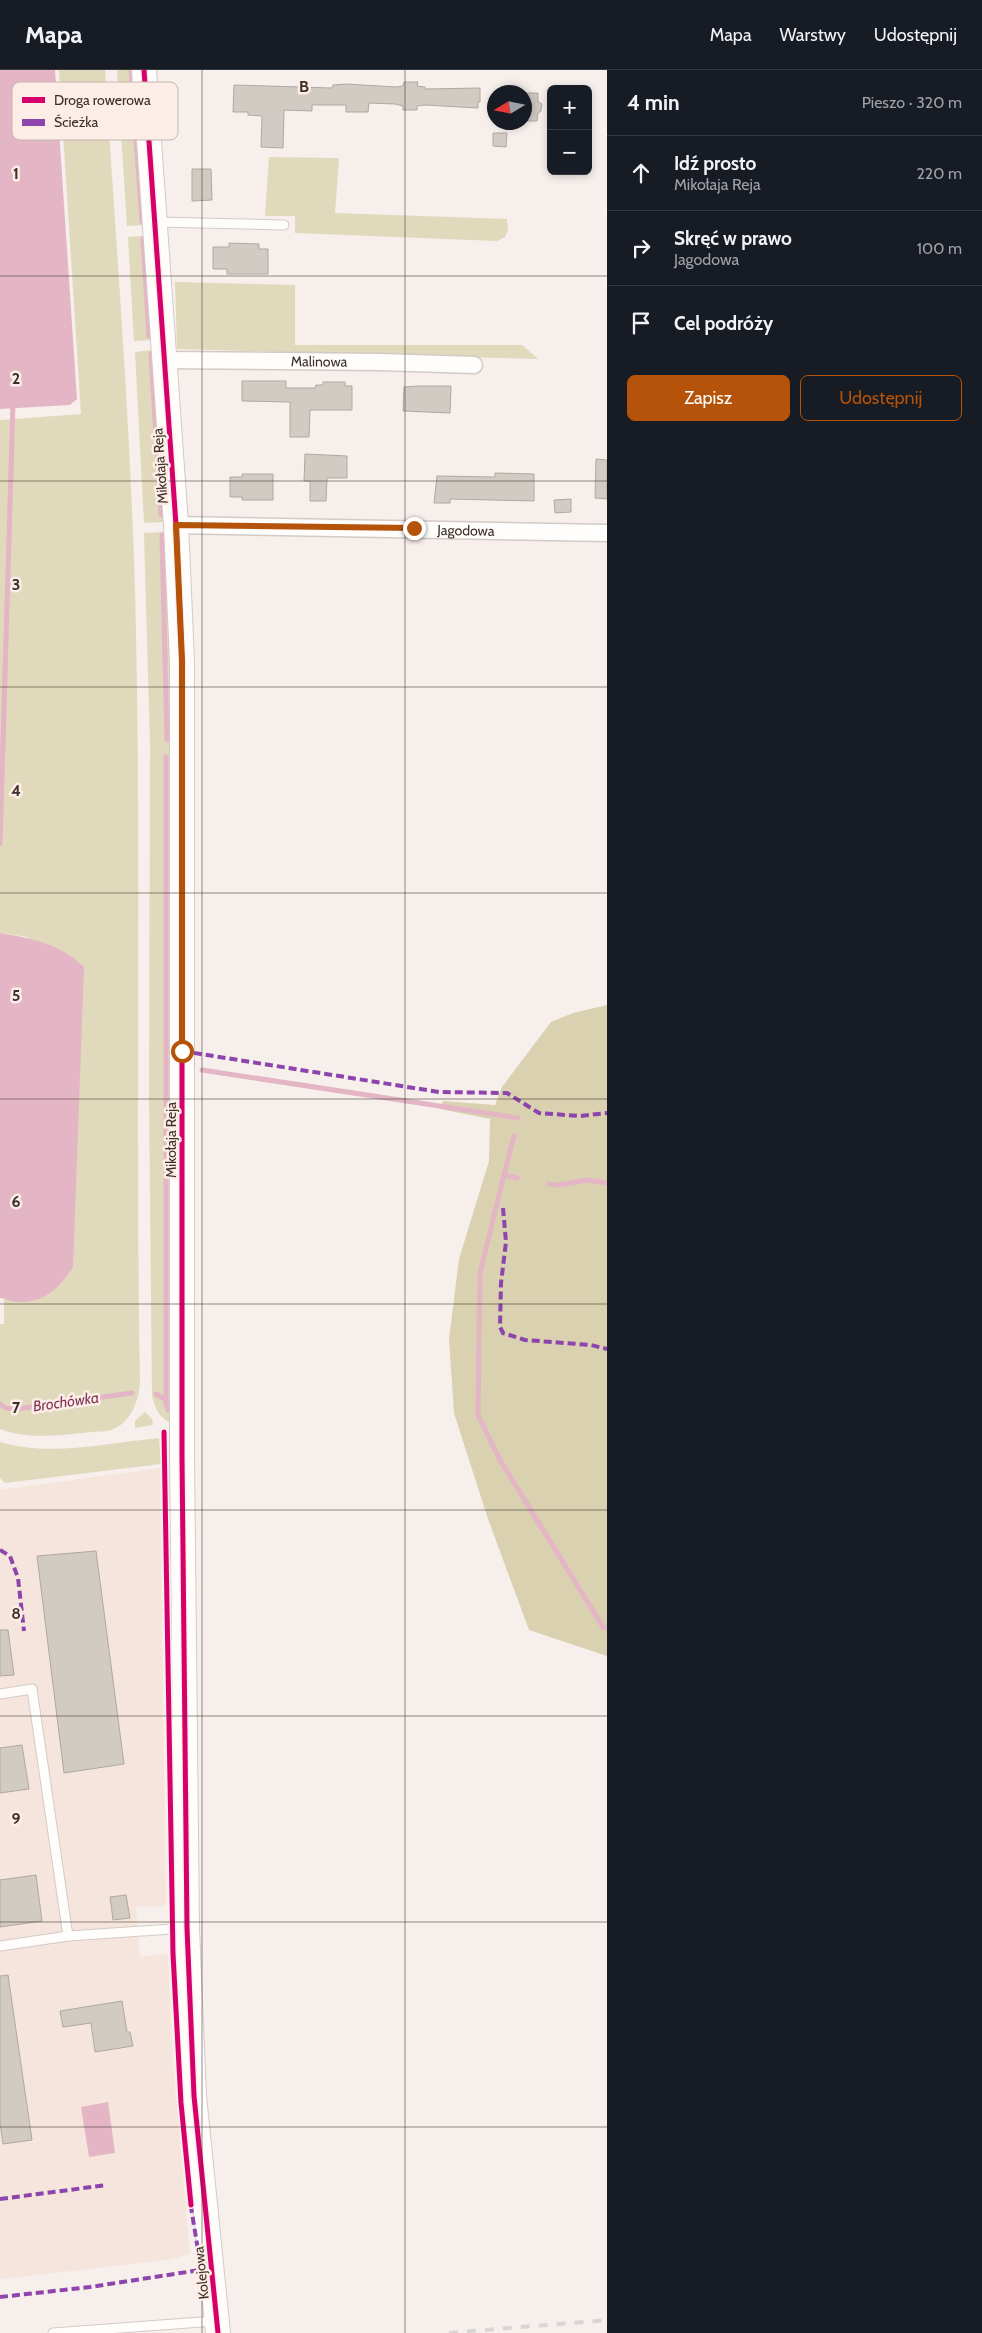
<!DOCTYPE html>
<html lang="pl">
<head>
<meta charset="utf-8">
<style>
  body { margin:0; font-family:Cabin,sans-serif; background:#242831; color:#f1f3f6 }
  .controls { position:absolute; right:15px; top:15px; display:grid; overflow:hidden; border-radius:8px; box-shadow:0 2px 8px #0003 }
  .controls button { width:45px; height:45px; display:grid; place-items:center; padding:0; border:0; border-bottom:1px solid #363941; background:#171b24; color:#f1f3f6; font:25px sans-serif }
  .compass { position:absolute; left:487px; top:15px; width:45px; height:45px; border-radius:50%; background:#171b24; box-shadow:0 2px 8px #0003; rotate:260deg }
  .stop { position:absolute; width:15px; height:15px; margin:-11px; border:4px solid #b45309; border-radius:50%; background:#fff }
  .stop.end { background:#b45309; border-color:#fff; box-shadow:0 1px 5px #0008 }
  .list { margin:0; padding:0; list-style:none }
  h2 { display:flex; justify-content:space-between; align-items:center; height:65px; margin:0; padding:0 20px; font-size:21px }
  h2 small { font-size:16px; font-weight:400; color:#9ea1a6 }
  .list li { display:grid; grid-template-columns:32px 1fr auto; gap:15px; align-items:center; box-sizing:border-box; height:75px; padding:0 20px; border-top:1px solid #363941 }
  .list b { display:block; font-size:19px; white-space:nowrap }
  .list p { margin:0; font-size:16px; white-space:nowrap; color:#9ea1a6 }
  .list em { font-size:16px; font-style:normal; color:#9ea1a6 }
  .actions { display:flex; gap:10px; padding:15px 20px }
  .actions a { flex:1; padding:11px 0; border:1px solid #b45309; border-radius:8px; text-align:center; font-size:18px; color:#b45309 }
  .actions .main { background:#b45309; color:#fff }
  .icon { flex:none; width:28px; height:28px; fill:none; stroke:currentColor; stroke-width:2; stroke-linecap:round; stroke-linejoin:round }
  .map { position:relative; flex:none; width:607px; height:2263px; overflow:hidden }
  header { display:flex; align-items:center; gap:30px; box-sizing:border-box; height:70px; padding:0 25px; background:#171b24; border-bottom:1px solid #363941 }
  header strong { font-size:24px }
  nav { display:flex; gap:28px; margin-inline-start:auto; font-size:18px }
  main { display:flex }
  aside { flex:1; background:#171b24 }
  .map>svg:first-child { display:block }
  .built { fill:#f6e5dc }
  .green { fill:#e0d9bb }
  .forest { fill:#d9d1af }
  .water { fill:#e3b5c5 }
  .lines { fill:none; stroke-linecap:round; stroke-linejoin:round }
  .stream { stroke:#e3b5c5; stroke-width:5 }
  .building { fill:#d2cbc4; stroke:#afa8a2 }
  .lane-casing { stroke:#d4cac5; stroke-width:11 }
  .street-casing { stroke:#d4cac5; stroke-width:19 }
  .secondary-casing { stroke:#d4cac5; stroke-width:26 }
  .lane { stroke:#fefdfc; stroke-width:9 }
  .street { stroke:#fefdfc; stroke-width:16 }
  .secondary { stroke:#fefdfc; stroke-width:24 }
  .rail { stroke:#d8d6d4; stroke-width:4; stroke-dasharray:9 9; stroke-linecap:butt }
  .quiet { stroke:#8e44ad; stroke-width:4; stroke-dasharray:8 4; stroke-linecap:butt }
  .cycleway-casing { stroke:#fceee7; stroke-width:8 }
  .cycleway { stroke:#d6006c; stroke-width:5 }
  .route { stroke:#b45309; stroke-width:6 }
  .grid { fill:none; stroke:#3c2f28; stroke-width:1; stroke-opacity:0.55 }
  .labels { text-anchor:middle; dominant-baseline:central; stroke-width:5; stroke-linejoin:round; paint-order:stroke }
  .street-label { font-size:14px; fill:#3c2f28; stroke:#fceee7 }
  .water-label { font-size:15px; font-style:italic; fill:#7e3456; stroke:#fceee7 }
  .key { fill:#fceee7; stroke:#c2b5ae; stroke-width:1 }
  .key-label { font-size:14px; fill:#3c2f28 }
  .grid-label { font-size:16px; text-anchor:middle; font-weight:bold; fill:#3c2f28; stroke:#fceee7; stroke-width:5; stroke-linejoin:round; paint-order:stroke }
</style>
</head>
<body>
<header>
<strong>Mapa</strong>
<nav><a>Mapa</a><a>Warstwy</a><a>Udostępnij</a></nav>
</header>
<main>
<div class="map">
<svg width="607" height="2263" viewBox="0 0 607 2263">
  <rect width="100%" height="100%" fill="#f7efec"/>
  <!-- built -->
  <polygon class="built" points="160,1398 166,1836 136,1837 140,1887 168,1884 173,1994 190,2184 169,2190 0,2209 0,1420"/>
  <!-- green -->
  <g class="green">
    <path d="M59,0H105C116,173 130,347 135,521C142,785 135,1049 140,1314C138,1332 131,1353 111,1360C106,1362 98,1361 92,1362C63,1365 28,1370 0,1359V1254H4V1228L12,1231L28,867L0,863V350L81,344Z"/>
    <polygon points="117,0 138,0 144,155 127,156"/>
    <polygon points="269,87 339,88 335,143 507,149 508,160 505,167 497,171 295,163 295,146 265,146"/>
    <polygon points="141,166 149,170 151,270 134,271 128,167"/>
    <polygon points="175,212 295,215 295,275 522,275 538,289 177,279"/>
    <polygon points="153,280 167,448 163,452 144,453 135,282"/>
    <path d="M165,462L175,582L171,1353C159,1348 155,1338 152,1326L149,1026L150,675L144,463Z"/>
    <polygon points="145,1342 152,1349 153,1355 135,1358 135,1351"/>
    <path d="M159,1368L161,1394L5,1413L0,1408V1372C51,1387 108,1373 159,1368Z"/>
  </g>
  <!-- forest -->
  <polygon class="forest" points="607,935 607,1586 529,1560 487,1446 454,1343 449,1269 459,1189 489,1091 490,1049 440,1039 443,1031 495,1035 502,1017 551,952 573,943"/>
  <!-- water -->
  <g class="water">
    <polygon points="0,0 55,0 77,329 70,335 0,339"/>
    <path d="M0,863C31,868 61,874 84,897L73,1197C58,1220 41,1236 11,1231C7,1230 4,1228 0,1228Z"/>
    <polygon points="108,2032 115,2083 89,2087 81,2037"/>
  </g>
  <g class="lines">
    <!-- stream -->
    <g class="stream">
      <polyline points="131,0 142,152"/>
      <polyline points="143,169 149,266"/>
      <polyline points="151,284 161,445"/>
      <polyline points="162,465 167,670"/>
      <polyline points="0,774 13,332"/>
      <polyline points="202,1000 518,1048"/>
      <polyline points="514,1066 504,1105 517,1108"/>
      <polyline points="504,1105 480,1203 478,1345 500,1390 603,1557 607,1558"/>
      <polyline points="549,1114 559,1115 587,1110 607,1113"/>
      <polyline points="156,1324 165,1329 168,1340"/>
      <polyline points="166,1331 166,687"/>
      <polyline points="0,1334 6,1338 17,1339 132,1323"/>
    </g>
  </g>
  <!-- building -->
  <g class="building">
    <polygon points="404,12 418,12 417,16 425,17 425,19 480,18 480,32 478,32 478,38 425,35 417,36 417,40 403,40 403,36 395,34 369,33 368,42 346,42 346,35 312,35 312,41 284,40 283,78 261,77 262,46 248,45 248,42 233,42 234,15 332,18 333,15 346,14 396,17 403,16"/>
    <polygon points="524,23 538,23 538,32 542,34 541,41 538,43 537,51 524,51"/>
    <polygon points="493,63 507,63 506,77 493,76"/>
    <polygon points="192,99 211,99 212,130 192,131"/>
    <polygon points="229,173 259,174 259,179 268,179 268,204 227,204 227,199 213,199 213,177 229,177"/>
    <polygon points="242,311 286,311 286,318 315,318 316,315 323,315 323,312 345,312 345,316 352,316 352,340 310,340 309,367 290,367 290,332 242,331"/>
    <polygon points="418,316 451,316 450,343 403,341 404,317"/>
    <polygon points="305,384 347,386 347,408 327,408 326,431 310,431 310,411 304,411"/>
    <polygon points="596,389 607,390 607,429 595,428"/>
    <polygon points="495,403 534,404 534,431 450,429 450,433 434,433 437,406 495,407"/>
    <polygon points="242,404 273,404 273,430 242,430 242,427 230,427 230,407 242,407"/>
    <polygon points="571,429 571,442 555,443 554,430"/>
    <polygon points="96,1481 124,1694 64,1703 37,1486"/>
    <polygon points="0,1560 8,1560 14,1605 0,1606"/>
    <polygon points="22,1675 29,1719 0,1723 0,1678"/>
    <polygon points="36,1805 42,1851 0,1857 0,1810"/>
    <polygon points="126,1825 130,1848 113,1850 110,1827"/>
    <polygon points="8,1905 32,2070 3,2074 0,2053 0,1906"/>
    <polygon points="122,1931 127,1962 130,1962 133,1976 95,1982 91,1953 63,1957 60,1941"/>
  </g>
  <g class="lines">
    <!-- lane casing -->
    <g class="lane-casing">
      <g id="lane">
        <polyline points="155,152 284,155"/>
        <polyline points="0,1624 32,1619 68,1866 0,1876"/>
        <polyline points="68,1866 187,1858"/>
        <polyline points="53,2263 215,2251"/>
      </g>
    </g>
    <!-- street casing -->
    <g class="street-casing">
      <g id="street">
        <path id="s1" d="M164,290L380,292L474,295"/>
        <path id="s2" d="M176,455L607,463"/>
      </g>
    </g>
    <!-- secondary casing -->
    <g class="secondary-casing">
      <polyline id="secondary" points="144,0 176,455 182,591 182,1386 187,1858 194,2026 218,2263"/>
    </g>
    <!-- lane -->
    <use href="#lane" class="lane"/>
    <!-- street -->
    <use href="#street" class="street"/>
    <!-- secondary -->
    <use href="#secondary" class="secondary"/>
    <!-- rail -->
    <polyline class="rail" points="449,2263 607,2250"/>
    <!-- quiet -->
    <g class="quiet">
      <polyline points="182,981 439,1022 507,1023 539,1043 580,1046 607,1043"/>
      <polyline points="503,1138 506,1172 501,1213 500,1257 503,1263 525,1270 591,1275 607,1279"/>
      <polyline points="0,1480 10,1486 18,1508 24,1561"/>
      <polyline points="0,2129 107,2115"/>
      <polyline points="0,2227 90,2217 213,2198 198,2180 190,2131"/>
    </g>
    <!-- cycleway casing -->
    <g class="cycleway-casing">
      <g id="cycleway">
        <polyline points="144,0 176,455 182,591 182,1386 187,1858 194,2026 218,2263"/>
        <polyline points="164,1362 173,1884 181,2033 191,2135"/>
      </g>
    </g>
    <!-- cycleway -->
    <use href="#cycleway" class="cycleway"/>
  </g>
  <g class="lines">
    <!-- route -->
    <polyline class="route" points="182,981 182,591 176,455 414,458"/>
  </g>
  <!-- grid -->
  <path class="grid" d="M202,0V2263M405,0V2263M0,206H607M0,411H607M0,617H607M0,823H607M0,1029H607M0,1234H607M0,1440H607M0,1646H607M0,1852H607M0,2057H607"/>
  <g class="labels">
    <!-- street labels -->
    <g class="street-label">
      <text stroke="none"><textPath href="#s1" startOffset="155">Malinowa</textPath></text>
      <text transform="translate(160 396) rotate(-94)">Mikołaja Reja</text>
      <text stroke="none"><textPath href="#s2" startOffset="290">Jagodowa</textPath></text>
      <text transform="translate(171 1070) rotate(-90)">Mikołaja Reja</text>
      <text transform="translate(201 2203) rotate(-96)">Kolejowa</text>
    </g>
    <!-- water labels -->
    <g class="water-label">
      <text transform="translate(66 1332) rotate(-8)">Brochówka</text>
    </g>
  </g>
  <!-- legend -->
  <rect x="12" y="12" width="166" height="58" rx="8" class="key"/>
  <rect x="22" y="27" width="23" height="6" fill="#d6006c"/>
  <rect x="22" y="49" width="23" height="7" fill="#8e44ad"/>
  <g class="key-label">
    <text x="54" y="35">Droga rowerowa</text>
    <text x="54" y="57">Ścieżka</text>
  </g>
  <g class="grid-label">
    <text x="304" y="22">B</text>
    <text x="16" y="109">1</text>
    <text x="16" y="314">2</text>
    <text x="16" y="520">3</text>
    <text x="16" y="726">4</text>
    <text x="16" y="931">5</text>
    <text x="16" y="1137">6</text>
    <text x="16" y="1343">7</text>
    <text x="16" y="1549">8</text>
    <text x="16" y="1754">9</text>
  </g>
</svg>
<div class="controls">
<button>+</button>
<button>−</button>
</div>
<svg class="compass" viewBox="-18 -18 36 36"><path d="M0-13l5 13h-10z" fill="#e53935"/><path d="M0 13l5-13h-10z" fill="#9ea1a6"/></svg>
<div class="stop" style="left:182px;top:981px"></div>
<div class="stop end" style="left:414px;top:458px"></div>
</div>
<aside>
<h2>4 min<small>Pieszo · 320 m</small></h2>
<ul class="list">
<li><svg class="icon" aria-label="ahead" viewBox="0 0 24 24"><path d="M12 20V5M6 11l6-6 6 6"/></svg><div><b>Idź prosto</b><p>Mikołaja Reja</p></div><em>220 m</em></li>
<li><svg class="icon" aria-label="right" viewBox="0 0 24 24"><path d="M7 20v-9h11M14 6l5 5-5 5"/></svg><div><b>Skręć w prawo</b><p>Jagodowa</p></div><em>100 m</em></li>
<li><svg class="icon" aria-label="arrive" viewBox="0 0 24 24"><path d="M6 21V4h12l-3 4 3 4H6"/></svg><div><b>Cel podróży</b></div></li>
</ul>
<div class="actions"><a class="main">Zapisz</a><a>Udostępnij</a></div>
</aside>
</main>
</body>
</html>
